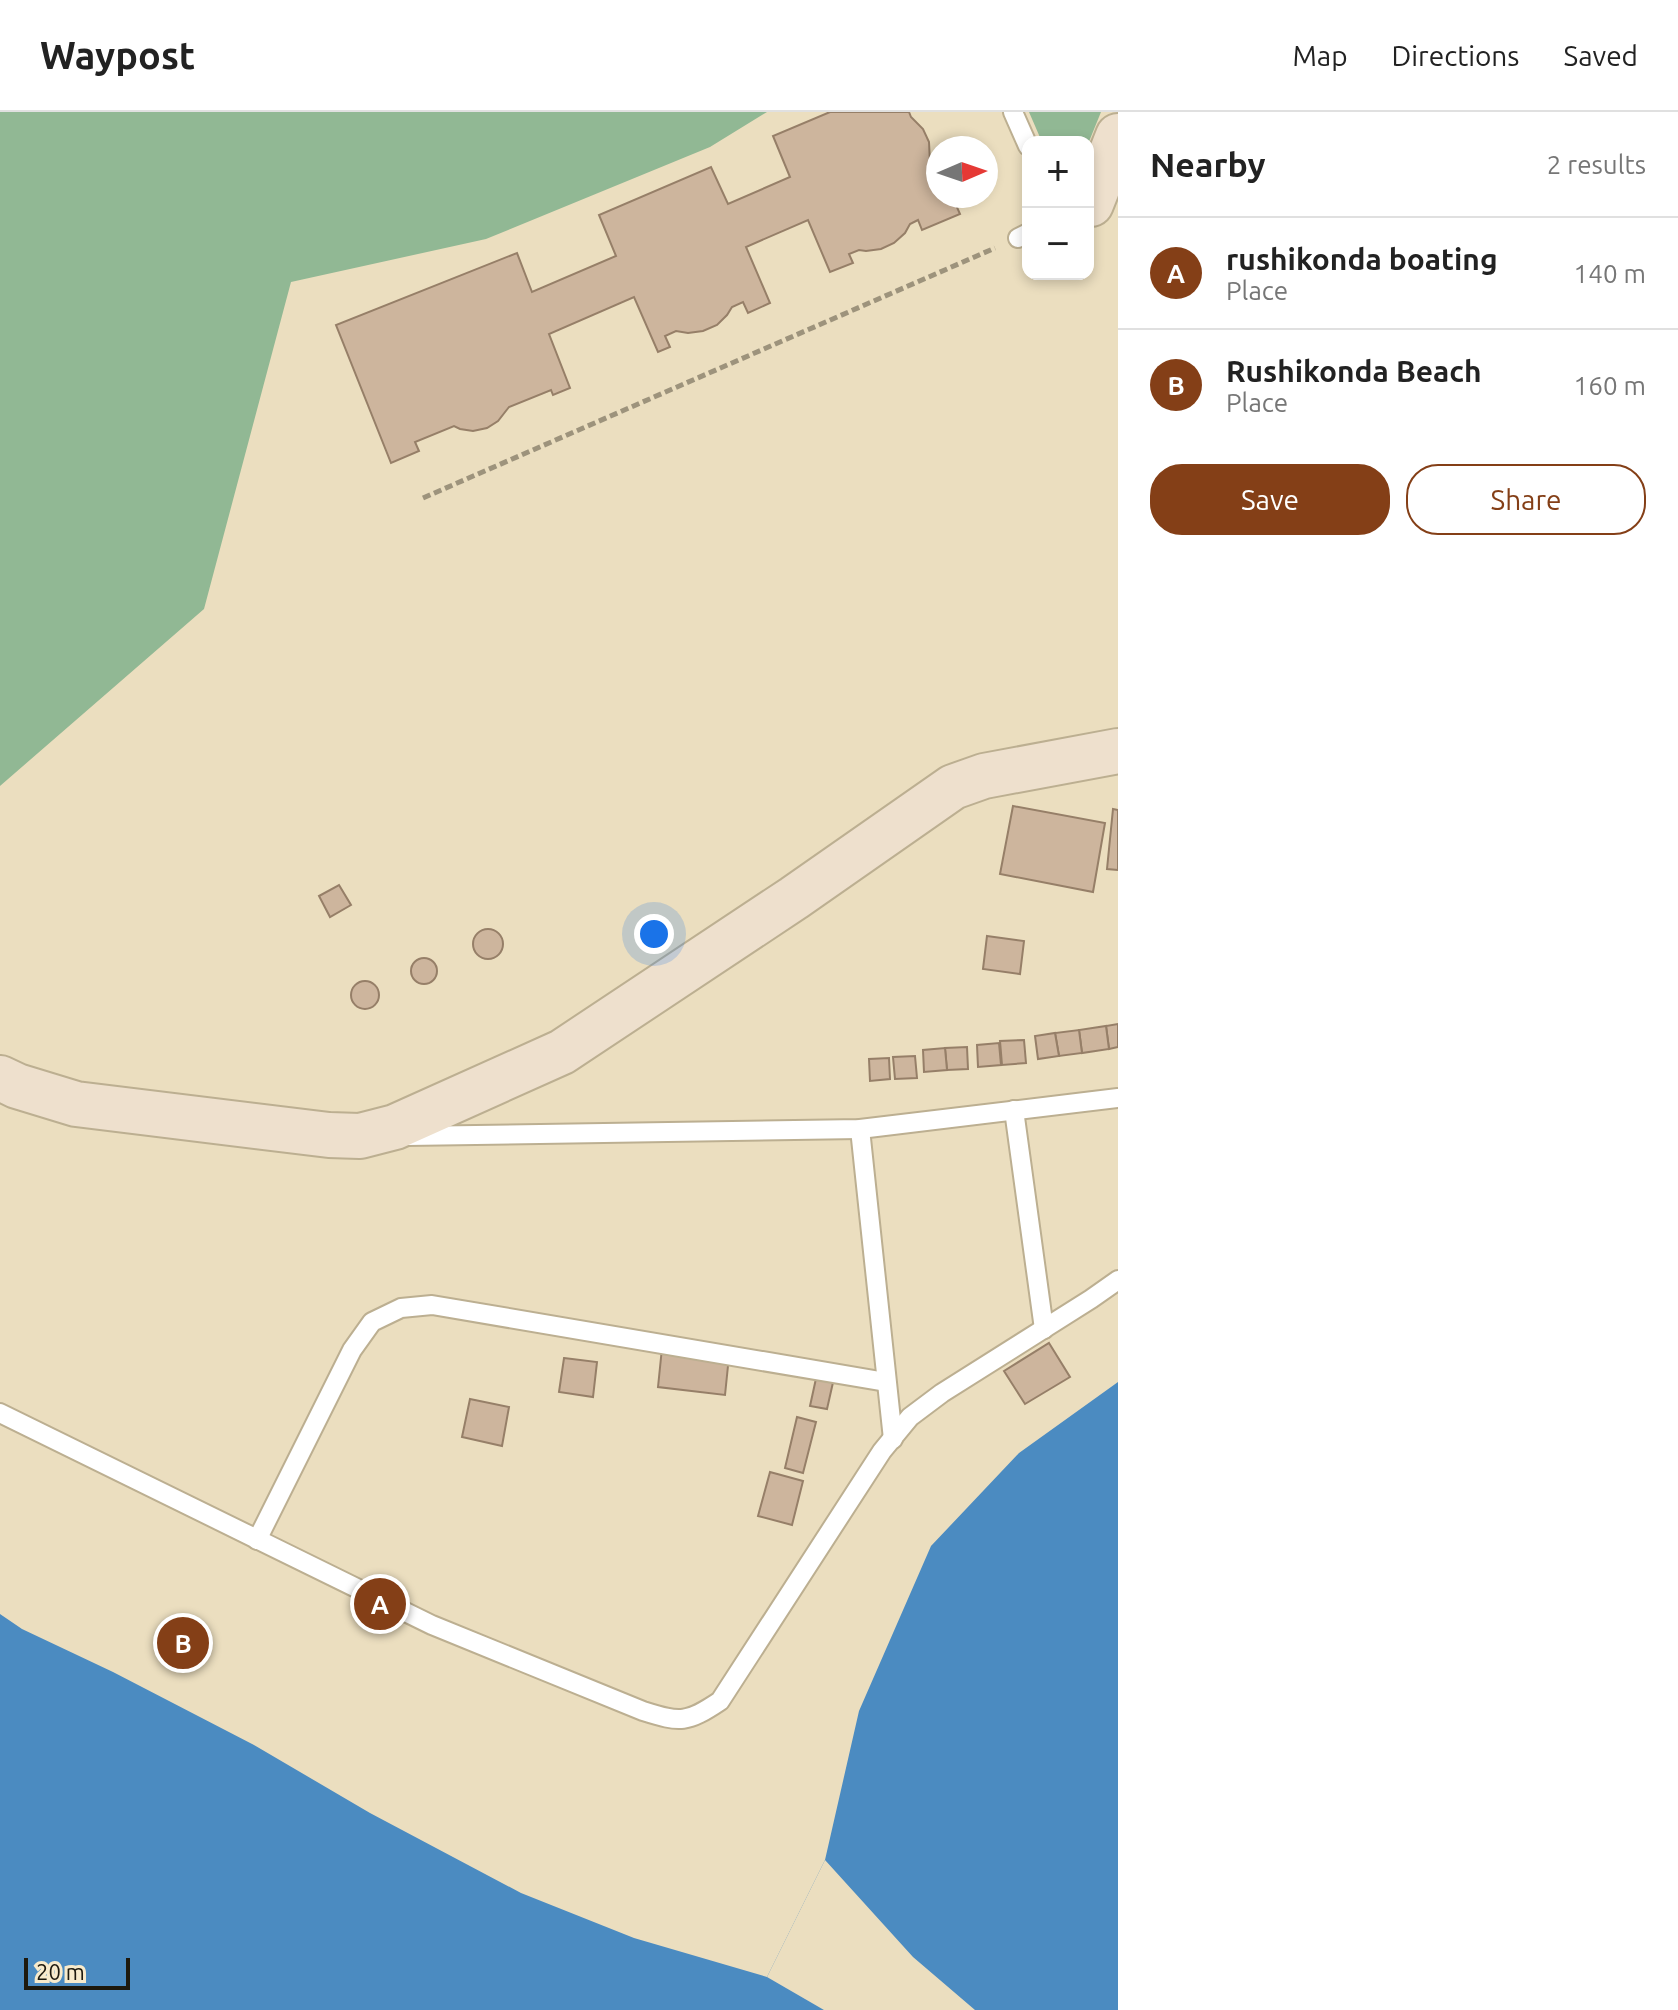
<!DOCTYPE html>
<html lang="en">
<head>
<meta charset="utf-8">
<style>
  body { margin:0; font-family:Ubuntu,sans-serif; background:#f2f2f2; color:#222 }
  .controls { position:absolute; right:24px; top:24px; display:grid; overflow:hidden; border-radius:16px; box-shadow:0 4px 12px #0003 }
  .controls button { width:72px; height:72px; display:grid; place-items:center; padding:0; border:0; border-bottom:2px solid #e0e0e0; background:#fff; color:#222; font:40px sans-serif }
  .compass { position:absolute; left:926px; top:24px; width:72px; height:72px; border-radius:50%; background:#fff; box-shadow:0 4px 12px #0003; rotate:88deg }
  .scale { position:absolute; left:24px; bottom:20px; width:106px; box-sizing:border-box; padding-left:8px; border:4px solid #1d190e; border-top:0; font-size:22px; line-height:28px; white-space:nowrap; color:#1d190e; -webkit-text-stroke:6px #f8ebcc; paint-order:stroke }
  .you { position:absolute; left:654px; top:822px; width:28px; height:28px; margin:-20px; border:6px solid #fff; border-radius:50%; background:#1a73e8; box-shadow:0 0 0 12px #1a73e833 }
  .badge { display:grid; place-items:center; width:52px; height:52px; border-radius:50%; background:#843f17; color:#fff; font-size:26px; font-weight:700 }
  .pin { position:absolute; translate:-50% -50%; border:4px solid #fff; box-shadow:0 2px 8px #0006 }
  .list { margin:0; padding:0; list-style:none }
  h2 { display:flex; justify-content:space-between; align-items:center; height:104px; margin:0; padding:0 32px; font-size:34px }
  h2 small { font-size:26px; font-weight:400; color:#767676 }
  .list li { display:grid; grid-template-columns:52px 1fr auto; gap:24px; align-items:center; box-sizing:border-box; height:112px; padding:0 32px; border-top:2px solid #e0e0e0 }
  .list b { display:block; font-size:30px; white-space:nowrap }
  .list p { margin:0; font-size:26px; white-space:nowrap; color:#767676 }
  .list em { font-size:26px; font-style:normal; color:#767676 }
  .actions { display:flex; gap:16px; padding:24px 32px }
  .actions a { flex:1; padding:18px 0; border:2px solid #843f17; border-radius:32px; text-align:center; font-size:28px; color:#843f17 }
  .actions .main { background:#843f17; color:#fff }
  .map { position:relative; flex:none; width:1118px; height:1898px; overflow:hidden }
  header { display:flex; align-items:center; gap:48px; box-sizing:border-box; height:112px; padding:0 40px; background:#fff; border-bottom:2px solid #e0e0e0 }
  header strong { font-size:38px }
  nav { display:flex; gap:44px; margin-inline-start:auto; font-size:28px }
  main { display:flex }
  aside { flex:1; background:#fff }
  .map>svg:first-child { display:block }
  .green { fill:#91b894 }
  .water { fill:#4b8bc1 }
  .pier { fill:#ebdebf }
  .building { fill:#cdb59d; stroke:#967f68; stroke-width:2 }
  .lines { fill:none; stroke-linecap:round; stroke-linejoin:round }
  .lane-casing { stroke:#bcaf91; stroke-width:22 }
  .secondary-casing { stroke:#bcaf91; stroke-width:48 }
  .path { stroke:#9d937c; stroke-width:5; stroke-dasharray:8 4; stroke-linecap:butt }
  .lane { stroke:#fff; stroke-width:18 }
  .secondary { stroke:#eee0cd; stroke-width:44 }
</style>
</head>
<body>
<header>
<strong>Waypost</strong>
<nav><a>Map</a><a>Directions</a><a>Saved</a></nav>
</header>
<main>
<div class="map">
<svg width="1118" height="1898" viewBox="0 0 1118 1898">
  <rect width="100%" height="100%" fill="#ebdebf"/>
  <!-- green -->
  <g class="green">
    <polygon points="0,0 767,0 710,35 486,127 291,170 204,497 0,674"/>
    <polygon points="1029,0 1101,0 1088,32 1088,30 1042,30"/>
  </g>
  <!-- water -->
  <polygon class="water" points="1118,1270 1118,1898 0,1898 0,1502 22,1517 113,1560 254,1633 370,1701 521,1781 634,1826 767,1865 825,1748 859,1599 931,1434 1019,1341"/>
  <!-- pier -->
  <polygon class="pier" points="825,1748 913,1845 975,1898 824,1898 767,1865"/>
  <!-- building -->
  <g class="building">
    <polygon points="830,0 909,0 911,5 923,17 929,30 930,51 938,70 938,84 952,84 960,102 922,118 918,108 910,112 905,121 894,131 881,137 866,139 859,138 849,142 853,151 830,160 808,108 746,135 770,191 748,201 743,190 732,195 727,203 717,213 703,219 688,221 676,219 665,224 670,235 658,240 634,185 549,222 570,276 553,283 551,278 509,295 498,309 487,316 473,319 460,317 454,314 415,330 419,339 391,351 336,213 517,141 532,180 616,144 599,103 711,55 728,92 790,65 773,24"/>
    <polygon points="1013,694 1105,711 1093,780 1000,762"/>
    <polygon points="1113,697 1118,698 1118,758 1107,757"/>
    <polygon points="339,773 351,793 330,805 319,784"/>
    <circle cx="488" cy="832" r="15"/>
    <polygon points="987,824 1024,829 1020,862 983,857"/>
    <circle cx="424" cy="859" r="13"/>
    <circle cx="365" cy="883" r="14"/>
    <polygon points="1118,912 1118,935 1109,937 1106,914"/>
    <polygon points="1106,914 1109,937 1082,941 1079,918"/>
    <polygon points="1079,918 1082,941 1059,944 1055,921"/>
    <polygon points="1055,921 1059,944 1038,947 1035,924"/>
    <polygon points="1024,928 1026,951 1002,953 1000,929"/>
    <polygon points="999,931 1001,953 978,955 977,933"/>
    <polygon points="967,935 968,957 947,958 945,936"/>
    <polygon points="945,936 947,958 924,960 923,938"/>
    <polygon points="915,944 917,966 895,967 893,945"/>
    <polygon points="889,946 890,967 870,969 869,947"/>
    <polygon points="1049,1231 1070,1265 1025,1292 1004,1259"/>
    <polygon points="662,1236 729,1244 725,1283 658,1275"/>
    <polygon points="564,1246 597,1250 593,1285 559,1280"/>
    <polygon points="817,1262 834,1266 827,1297 810,1294"/>
    <polygon points="470,1287 509,1295 502,1334 462,1325"/>
    <polygon points="797,1305 816,1310 803,1361 785,1356"/>
    <polygon points="770,1360 803,1369 792,1413 758,1404"/>
  </g>
  <g class="lines">
    <!-- lane casing -->
    <g class="lane-casing">
      <g id="lane">
        <polyline points="1013,0 1028,34"/>
        <polyline points="1018,126 1028,121"/>
        <polyline points="1014,998 1044,1217"/>
        <polyline points="860,1017 893,1327"/>
        <polyline points="407,1024 860,1017 1118,986"/>
        <path d="M0,1301L432,1513L643,1599C681,1611 687,1611 720,1589L882,1339L910,1305L942,1281L1091,1187L1118,1168"/>
        <polyline points="257,1428 352,1238 372,1210 401,1196 432,1193 886,1270"/>
      </g>
    </g>
    <!-- secondary casing -->
    <g class="secondary-casing">
      <g id="secondary">
        <polyline points="1091,92 1118,24"/>
        <polyline points="0,966 17,974 76,992 329,1023 360,1024 395,1015 562,940 794,786 953,675 984,664 1118,639"/>
      </g>
    </g>
    <!-- path -->
    <polyline class="path" points="423,386 995,136"/>
    <!-- lane -->
    <use href="#lane" class="lane"/>
    <!-- secondary -->
    <use href="#secondary" class="secondary"/>
  </g>
</svg>
<div class="controls">
<button>+</button>
<button>−</button>
</div>
<svg class="compass" viewBox="-18 -18 36 36"><path d="M0-13l5 13h-10z" fill="#e53935"/><path d="M0 13l5-13h-10z" fill="#767676"/></svg>
<div class="scale">20 m</div>
<div class="you"></div>
<div class="pin badge" style="left:380px;top:1492px">A</div>
<div class="pin badge" style="left:183px;top:1531px">B</div>
</div>
<aside>
<h2>Nearby<small>2 results</small></h2>
<ul class="list">
<li><span class="badge">A</span><div><b>rushikonda boating</b><p>Place</p></div><em>140 m</em></li>
<li><span class="badge">B</span><div><b>Rushikonda Beach</b><p>Place</p></div><em>160 m</em></li>
</ul>
<div class="actions"><a class="main">Save</a><a>Share</a></div>
</aside>
</main>
</body>
</html>
